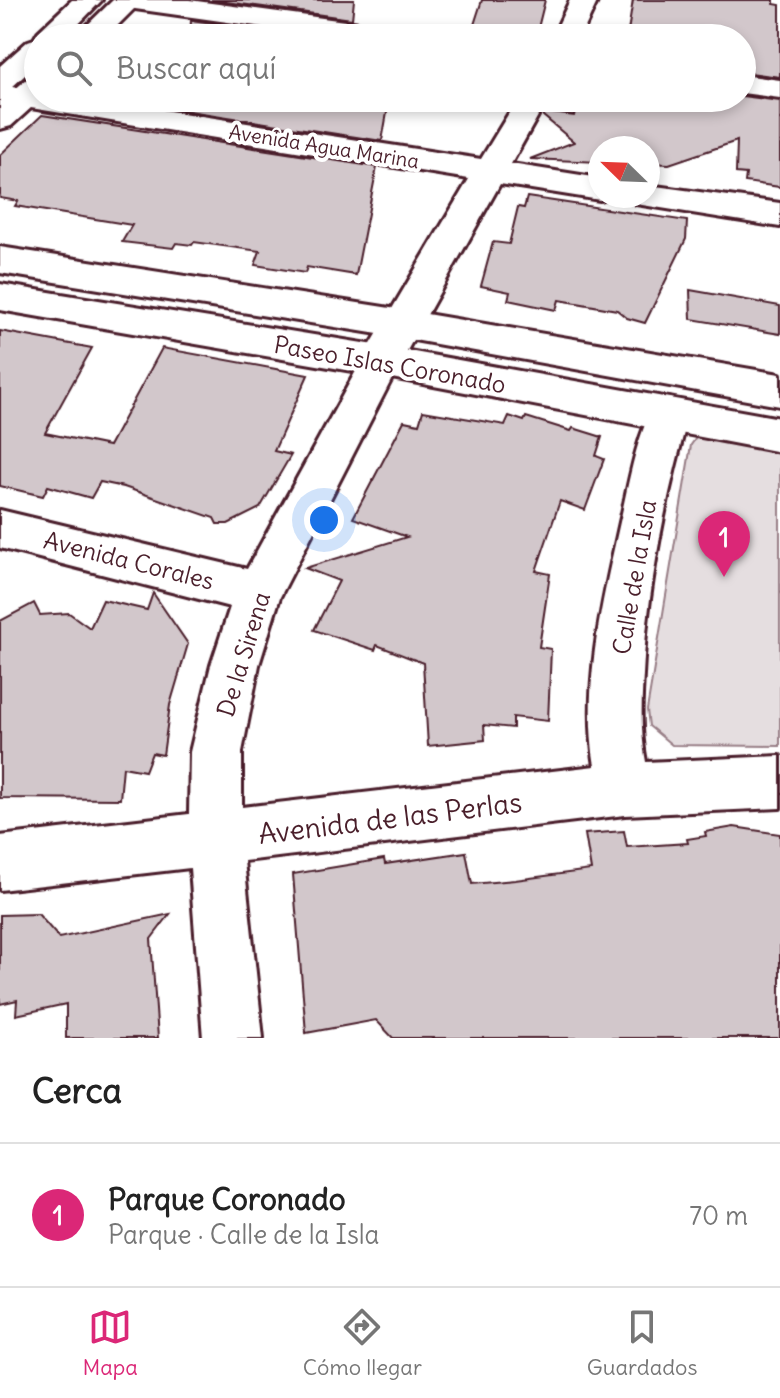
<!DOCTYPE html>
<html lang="es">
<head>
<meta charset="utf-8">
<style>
  body { margin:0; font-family:Delius,sans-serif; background:#f6f6f6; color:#222 }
  .compass { position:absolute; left:588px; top:136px; width:72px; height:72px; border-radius:50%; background:#fff; box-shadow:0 4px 12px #0003; rotate:293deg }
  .you { position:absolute; left:324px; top:520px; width:28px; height:28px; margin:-20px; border:6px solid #fff; border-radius:50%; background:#1a73e8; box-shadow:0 0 0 12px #1a73e833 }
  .badge { display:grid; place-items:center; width:52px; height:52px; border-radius:50%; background:#db2777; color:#fff; font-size:26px; font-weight:700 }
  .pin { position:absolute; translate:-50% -66px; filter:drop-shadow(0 2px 4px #0008) }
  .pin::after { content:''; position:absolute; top:42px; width:28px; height:24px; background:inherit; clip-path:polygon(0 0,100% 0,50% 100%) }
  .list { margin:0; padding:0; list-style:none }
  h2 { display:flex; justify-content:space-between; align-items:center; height:104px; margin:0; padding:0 32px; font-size:34px }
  h2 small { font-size:26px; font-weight:400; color:#767676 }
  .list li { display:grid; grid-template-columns:52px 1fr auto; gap:24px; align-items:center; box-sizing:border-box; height:144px; padding:0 32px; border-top:2px solid #e0e0e0 }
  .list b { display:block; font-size:30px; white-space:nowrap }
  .list p { margin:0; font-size:26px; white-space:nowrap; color:#767676 }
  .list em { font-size:26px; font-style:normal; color:#767676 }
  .icon { flex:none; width:44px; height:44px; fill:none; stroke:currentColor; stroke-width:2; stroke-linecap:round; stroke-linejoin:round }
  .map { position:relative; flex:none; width:780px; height:1038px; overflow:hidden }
  .search { position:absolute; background:#fff; box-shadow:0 4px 12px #0003; left:24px; right:24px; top:24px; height:88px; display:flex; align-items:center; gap:20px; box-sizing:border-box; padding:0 28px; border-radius:44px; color:#767676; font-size:30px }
  .sheet { height:248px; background:#fff }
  nav { display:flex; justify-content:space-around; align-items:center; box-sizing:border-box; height:112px; border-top:2px solid #e0e0e0; background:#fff; font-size:22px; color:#767676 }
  nav a { display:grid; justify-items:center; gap:4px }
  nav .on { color:#db2777 }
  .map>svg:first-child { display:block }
  .green { fill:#e5dee0; stroke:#987e86; stroke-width:2 }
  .building { fill:#d2c7cb; stroke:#4a1f2b; stroke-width:2 }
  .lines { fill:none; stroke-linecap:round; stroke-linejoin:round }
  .street-casing { stroke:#4a1f2b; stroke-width:6 }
  .secondary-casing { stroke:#4a1f2b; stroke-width:6 }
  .street { fill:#fff; fill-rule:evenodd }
  .secondary { fill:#fff; fill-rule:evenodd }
  .labels { text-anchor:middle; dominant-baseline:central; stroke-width:8; stroke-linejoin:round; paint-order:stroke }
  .far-street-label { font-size:20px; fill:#4a1f2b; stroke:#fff }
  .street-label { font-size:24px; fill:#4a1f2b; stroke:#fff }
  .near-street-label { font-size:28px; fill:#4a1f2b; stroke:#fff }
</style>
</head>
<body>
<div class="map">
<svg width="780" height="1038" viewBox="0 0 780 1038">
  <rect width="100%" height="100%" fill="#fff"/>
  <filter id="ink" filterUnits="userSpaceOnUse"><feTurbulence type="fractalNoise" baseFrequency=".0125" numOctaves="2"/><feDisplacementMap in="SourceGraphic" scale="16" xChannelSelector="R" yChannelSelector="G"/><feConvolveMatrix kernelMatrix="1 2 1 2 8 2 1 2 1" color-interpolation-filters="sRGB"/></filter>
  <g filter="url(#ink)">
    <!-- green -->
    <polygon class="green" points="698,435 780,445 780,746 672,745 649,726 647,710 691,445"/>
    <!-- building -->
    <g class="building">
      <polygon points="211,0 354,0 352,19"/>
      <polygon points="482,0 545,0 536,36 472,31"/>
      <polygon points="633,0 774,0 774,4 780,5 780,77 742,72 742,38 627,38"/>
      <polygon points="191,20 320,38 190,38"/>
      <polygon points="742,96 780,101 780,187 745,182 746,174 736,173 737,141 669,164 648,163 648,148 600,148 600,162 530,159 574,142 542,115 544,112 574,116 578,98"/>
      <polygon points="105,98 349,98 376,102 375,105 388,107 382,141"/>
      <polygon points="42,115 377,167 356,275 307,267 305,273 255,265 260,251 194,242 192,245 176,243 173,248 122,242 132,225 15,206 18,201 0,198 0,155"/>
      <polygon points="527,197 687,221 686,239 645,323 627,318 617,310 559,300 556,310 508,300 510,292 481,286 493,242 509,244 518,207 524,208"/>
      <polygon points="690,290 780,306 780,334 691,319"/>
      <polygon points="0,331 92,348 45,433 109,446 162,348 308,375 274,451 291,455 260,508 228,524 217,524 214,518 124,487 100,482 91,498 48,486 43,496 0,486"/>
      <polygon points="423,411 505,425 509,416 524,421 526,417 571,431 573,428 602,437 596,456 604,459 585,510 560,501 536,571 550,574 539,647 551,649 548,721 513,717 513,728 484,725 485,740 428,746 423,663 377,645 375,650 314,630 339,581 305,568 407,537 353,518 404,421 419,424"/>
      <polygon points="153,593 188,644 170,705 163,755 152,753 145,771 123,767 120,799 0,798 0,621 34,603 40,615 69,613 90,628 103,600 147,610"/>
      <polygon points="734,827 780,834 780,1038 393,1038 376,1020 306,1033 293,874 384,859 385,864 466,852 472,884 515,880 591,870 585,834 624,831 627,847 688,843 687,839 706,836 705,832"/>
      <polygon points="38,914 59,938 170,914 151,939 158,1038 66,1038 66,1004 16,1015 17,1000 0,1004 0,915"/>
    </g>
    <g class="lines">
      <!-- street casing -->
      <g class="street-casing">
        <g id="street">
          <polygon points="114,0 189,0 404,29 414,32 418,38 342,38 128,8 118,6"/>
          <polygon points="570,0 598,0 580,38 552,38"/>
          <polygon points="742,75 780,80 780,98 742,93"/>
          <path d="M0,85L38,91V98H85L481,159L518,98H548L511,164L600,178V196H612L600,200L500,184L399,365L280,597L259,665L242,752V807L595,766C581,683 604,595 622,513C630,476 637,436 655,403L669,398L683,403L689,414C667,493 650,575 644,657C642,694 639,726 646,762L780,756V808L625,815L244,861L263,1038H203L190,868L0,890V836L189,814L190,752L211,665L230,607L0,548V510L247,569L367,351L469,179L0,103Z"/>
          <polygon points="648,185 780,203 780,227 636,204 631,196 648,196"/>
        </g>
      </g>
      <!-- secondary casing -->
      <g class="secondary-casing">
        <g id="secondary">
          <polygon points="72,0 102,0 65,38 38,38 38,63 11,88 0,91 0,66 28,41 34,39 38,32"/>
          <polygon points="113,0 143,0 105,38 74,38"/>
          <polygon points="38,76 38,98 42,98 11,126 0,129 0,102 27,79"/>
          <polygon points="0,247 403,310 780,374 780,406 403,338 0,273"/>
          <polygon points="0,284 381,346 780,418 780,452 381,376 0,310"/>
        </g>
      </g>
      <!-- street -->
      <use href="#street" class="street"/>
      <!-- secondary -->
      <use href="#secondary" class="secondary"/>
    </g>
  </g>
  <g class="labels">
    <!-- far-street labels -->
    <g class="far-street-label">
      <text transform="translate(324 146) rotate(9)">Avenida Agua Marina</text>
    </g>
    <!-- street labels -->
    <g class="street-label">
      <text transform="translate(390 364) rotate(10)">Paseo Islas Coronado</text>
      <text transform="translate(129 560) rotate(14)">Avenida Corales</text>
      <text transform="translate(634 577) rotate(-80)">Calle de la Isla</text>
      <text transform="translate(243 654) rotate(-73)">De la Sirena</text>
    </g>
    <!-- near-street labels -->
    <g class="near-street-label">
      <text transform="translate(390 818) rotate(-7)">Avenida de las Perlas</text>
    </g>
  </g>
</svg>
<svg class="compass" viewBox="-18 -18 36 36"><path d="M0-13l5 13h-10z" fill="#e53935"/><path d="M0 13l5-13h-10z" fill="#767676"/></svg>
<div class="you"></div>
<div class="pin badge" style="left:724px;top:577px">1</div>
<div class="search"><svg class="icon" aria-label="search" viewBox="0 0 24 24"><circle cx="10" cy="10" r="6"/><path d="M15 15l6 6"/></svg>Buscar aquí</div>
</div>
<section class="sheet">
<h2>Cerca<small></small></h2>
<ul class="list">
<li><span class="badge">1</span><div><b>Parque Coronado</b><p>Parque · Calle de la Isla</p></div><em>70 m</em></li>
</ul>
</section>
<nav>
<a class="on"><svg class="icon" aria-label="map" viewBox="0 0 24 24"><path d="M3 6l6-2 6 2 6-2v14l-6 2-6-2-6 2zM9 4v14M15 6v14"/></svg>Mapa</a>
<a><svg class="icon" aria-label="directions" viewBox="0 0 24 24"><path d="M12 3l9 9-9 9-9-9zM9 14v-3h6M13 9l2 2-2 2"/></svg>Cómo llegar</a>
<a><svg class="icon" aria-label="saved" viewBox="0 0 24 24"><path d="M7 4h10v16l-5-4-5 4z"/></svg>Guardados</a>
</nav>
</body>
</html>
